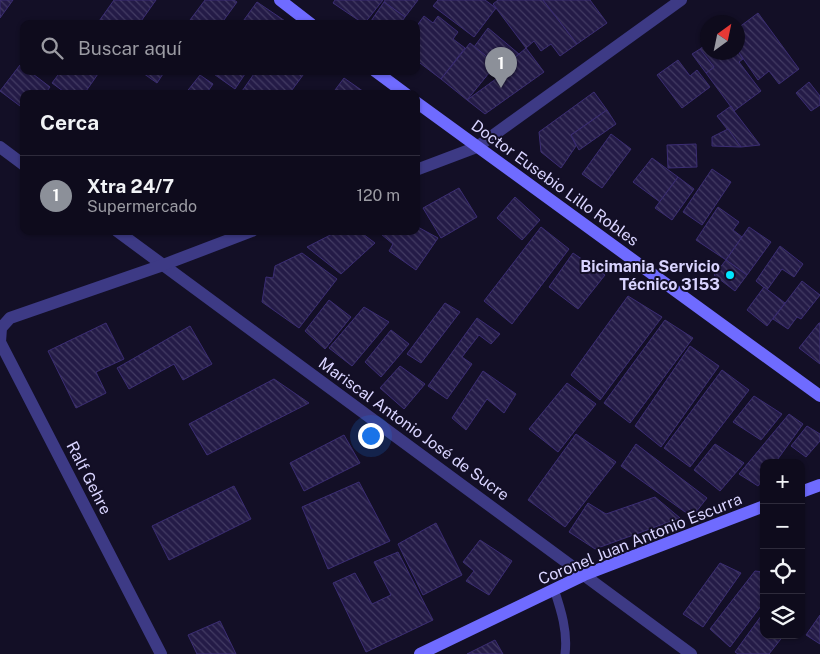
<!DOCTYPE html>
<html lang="es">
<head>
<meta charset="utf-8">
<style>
  body { margin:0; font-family:"Public Sans",sans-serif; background:#1c1929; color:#f1f3f6 }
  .controls { position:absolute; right:15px; bottom:15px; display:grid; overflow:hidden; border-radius:10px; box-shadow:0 1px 4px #0004 }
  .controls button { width:45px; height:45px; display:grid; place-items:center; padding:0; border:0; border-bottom:1px solid #2e2b3b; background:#0e0b1c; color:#f1f3f6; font:25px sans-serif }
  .compass { position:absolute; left:700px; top:15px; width:45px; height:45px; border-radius:50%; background:#0e0b1c; box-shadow:0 1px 4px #0004; rotate:33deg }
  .you { position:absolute; left:370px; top:435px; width:18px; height:18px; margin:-12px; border:4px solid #fff; border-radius:50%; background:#1a73e8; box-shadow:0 0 0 8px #1a73e833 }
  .badge { display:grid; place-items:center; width:32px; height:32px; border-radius:50%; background:#8c9099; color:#fff; font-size:16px; font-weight:700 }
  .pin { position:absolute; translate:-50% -41px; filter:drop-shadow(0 1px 2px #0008) }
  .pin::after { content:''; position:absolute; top:26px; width:18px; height:15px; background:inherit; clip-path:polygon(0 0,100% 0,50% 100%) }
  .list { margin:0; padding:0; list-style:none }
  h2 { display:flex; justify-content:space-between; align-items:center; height:65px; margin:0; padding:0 20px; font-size:21px }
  h2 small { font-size:16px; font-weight:400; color:#9b9ba3 }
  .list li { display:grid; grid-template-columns:32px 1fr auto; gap:15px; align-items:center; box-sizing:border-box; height:80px; padding:0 20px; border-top:1px solid #2e2b3b }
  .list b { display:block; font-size:19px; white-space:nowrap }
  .list p { margin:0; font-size:16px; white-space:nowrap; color:#9b9ba3 }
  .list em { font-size:16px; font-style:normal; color:#9b9ba3 }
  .icon { flex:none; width:28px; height:28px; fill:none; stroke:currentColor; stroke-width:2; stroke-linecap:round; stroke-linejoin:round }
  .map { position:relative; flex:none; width:820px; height:654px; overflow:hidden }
  .search { position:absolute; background:#0e0b1c; box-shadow:0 1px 4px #0004; left:20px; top:20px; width:400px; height:55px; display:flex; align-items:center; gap:12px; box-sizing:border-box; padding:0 18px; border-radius:10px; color:#9b9ba3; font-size:19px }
  .panel { position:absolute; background:#0e0b1c; box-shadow:0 1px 4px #0004; left:20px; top:90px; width:400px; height:145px; border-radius:10px }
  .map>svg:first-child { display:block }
  .building { fill:url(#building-back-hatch); stroke:#3b2d73 }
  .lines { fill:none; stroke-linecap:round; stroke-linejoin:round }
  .lane { stroke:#3d3a85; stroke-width:9 }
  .street { stroke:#3d3a85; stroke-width:12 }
  .secondary { stroke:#6f6bff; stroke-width:12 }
  .poi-dot { fill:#00e5ff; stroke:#130f26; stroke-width:2 }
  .labels { text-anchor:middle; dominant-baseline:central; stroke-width:4; stroke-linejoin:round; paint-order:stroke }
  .street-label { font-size:16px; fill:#d9d4ff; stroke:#130f26 }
  .poi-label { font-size:16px; font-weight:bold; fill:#d9d4ff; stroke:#130f26; text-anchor:end }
</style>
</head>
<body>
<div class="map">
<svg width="820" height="654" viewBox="0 0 820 654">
  <defs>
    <pattern id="building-back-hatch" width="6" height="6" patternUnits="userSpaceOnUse" patternTransform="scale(1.25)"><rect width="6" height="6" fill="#241b47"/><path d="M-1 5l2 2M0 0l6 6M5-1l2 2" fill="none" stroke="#433b63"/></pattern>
  </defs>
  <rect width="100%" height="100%" fill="#130f26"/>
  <!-- building -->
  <g class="building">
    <polygon points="0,0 13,0 0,18"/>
    <polygon points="114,0 156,0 139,24 97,24"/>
    <polygon points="205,0 234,0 237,2 221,24 187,24"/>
    <polygon points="335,0 383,0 364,24 333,3"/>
    <polygon points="385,0 418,0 405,17 384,2"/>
    <polygon points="438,0 485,0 496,8 474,37 433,6"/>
    <polygon points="498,0 543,0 577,44 560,56 551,44 541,51 534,41 526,48 493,4"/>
    <polygon points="543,0 590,0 607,23 577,44"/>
    <polygon points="257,2 288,23 287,24 241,24"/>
    <polygon points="384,2 405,17 400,24 369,24"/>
    <polygon points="758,13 799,69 779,84 769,71 758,80 738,51 738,28"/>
    <polygon points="424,16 433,23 438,16 458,32 453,39 465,48 441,79 416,60 416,27"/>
    <polygon points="488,28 519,54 512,60 515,65 498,77 489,73 491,60 474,47"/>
    <polygon points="708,35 708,52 726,53 738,52 738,51 743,59 739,62 761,91 734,111 706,73 714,67 700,49 705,45 702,39"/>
    <polygon points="470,43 491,60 489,73 467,100 441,79"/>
    <polygon points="526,48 544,72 485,114 467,100 515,65 512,60"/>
    <polygon points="700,49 714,67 706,73 692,54"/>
    <polygon points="678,60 690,76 697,70 710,87 682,108 657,75"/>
    <polygon points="20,65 24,68 24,71 29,71 50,87 45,94 24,94 24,109 0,91"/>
    <polygon points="61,71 100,71 84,94 67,94 52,83"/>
    <polygon points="140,71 165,71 157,83"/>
    <polygon points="212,71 247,71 235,89 211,72"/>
    <polygon points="256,71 306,71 289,94 267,94 265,92 263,94 240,94"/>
    <polygon points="200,75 213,84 206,94 185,94"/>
    <polygon points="344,78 367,94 332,94"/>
    <polygon points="809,82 820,96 820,105 811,111 796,93"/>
    <polygon points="594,92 607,110 571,135 576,146 561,168 541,152 539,132"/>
    <polygon points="731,106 734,111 760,145 741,147 717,116"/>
    <polygon points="607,110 616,124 579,150 571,135"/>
    <polygon points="728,129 741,147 712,146 712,137"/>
    <polygon points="611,134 631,149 602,188 582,174"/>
    <polygon points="696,144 697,167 668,168 667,145"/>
    <polygon points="652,158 678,177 660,202 633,182"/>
    <polygon points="712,169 731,182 702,225 683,212"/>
    <polygon points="678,177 694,189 672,220 655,208"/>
    <polygon points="459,188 477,217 441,238 423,208"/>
    <polygon points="515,197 540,220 522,240 497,218"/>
    <polygon points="718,207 739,222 733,230 742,237 726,260 696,240"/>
    <polygon points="416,226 438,238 416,270 389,251 393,244 381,234 383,231 416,231"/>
    <polygon points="541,227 569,249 512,324 484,301"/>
    <polygon points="749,227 771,242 747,275 726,260"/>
    <polygon points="338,231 359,231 375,243 341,274 307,247"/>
    <polygon points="780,246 803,264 794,277 782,269 767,290 756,281"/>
    <polygon points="302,253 337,279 299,328 262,302 266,277 273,278 275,266"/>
    <polygon points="573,253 605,275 578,309 549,287"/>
    <polygon points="726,260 747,275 735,291 714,275"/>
    <polygon points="802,281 820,295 801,319 797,317 788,329 773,319"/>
    <polygon points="764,287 785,303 767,326 747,310"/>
    <polygon points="628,296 662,317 600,400 571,375"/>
    <polygon points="329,300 351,317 325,349 305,331"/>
    <polygon points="445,303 460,312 421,363 407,354"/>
    <polygon points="364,307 389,322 352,366 329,348"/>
    <polygon points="477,318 500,334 491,344 479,335 462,357 472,364 447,399 428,386"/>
    <polygon points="665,320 693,338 630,423 604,403"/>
    <polygon points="106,323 124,359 96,372 106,393 76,408 48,351"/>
    <polygon points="819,323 820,323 820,364 799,348"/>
    <polygon points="190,326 212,364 183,380 174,364 129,389 117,368"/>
    <polygon points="391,330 409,344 381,377 365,362"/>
    <polygon points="690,346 719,366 661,447 635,426"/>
    <polygon points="400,366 425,384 404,409 380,388"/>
    <polygon points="722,370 749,390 690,467 664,448"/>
    <polygon points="483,371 516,394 504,413 487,399 466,430 452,418"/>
    <polygon points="274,379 309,403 207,455 189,424"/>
    <polygon points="567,383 596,404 558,452 529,429"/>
    <polygon points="754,396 782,414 761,440 733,422"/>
    <polygon points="789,414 803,424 775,463 764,463 764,478 758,486 739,474"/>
    <polygon points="807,426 820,434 820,441 806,457 791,446"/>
    <polygon points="576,434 616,462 565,527 528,500"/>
    <polygon points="344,435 360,463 304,491 290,463"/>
    <polygon points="636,444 707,498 692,517 621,466"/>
    <polygon points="715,444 744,463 720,491 694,470"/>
    <polygon points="359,482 390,541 328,569 302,507"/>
    <polygon points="234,486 251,519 169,560 152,526"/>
    <polygon points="655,497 680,518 595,549 569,532 588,503 606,514"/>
    <polygon points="436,523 462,575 423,595 398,544"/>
    <polygon points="480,540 512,561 489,595 466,581 474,571 463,562"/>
    <polygon points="398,552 433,620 366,652 333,583 355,573 372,604 391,595 374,562"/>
    <polygon points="720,563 741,573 703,627 683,614"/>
    <polygon points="755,571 764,572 764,602 730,647 710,629"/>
    <polygon points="764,612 764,635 784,635 769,654 738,654 735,652"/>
    <polygon points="820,615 820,644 806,635"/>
    <polygon points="220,621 236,654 197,654 188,635"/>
    <polygon points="495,640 503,654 467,654"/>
  </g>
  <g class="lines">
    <!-- lane -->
    <path class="lane" d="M554,589C561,610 568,632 565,654"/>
    <!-- street -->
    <g class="street">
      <polyline points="0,147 24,165"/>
      <polyline points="416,170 477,147 681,0"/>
      <polyline points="117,231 691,654"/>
      <polyline points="161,654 0,342 1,328 10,318 163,265 252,231"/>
    </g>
    <!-- secondary -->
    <g class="secondary">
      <polyline points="280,0 311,24"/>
      <polyline points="375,71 406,94"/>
      <polyline points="416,102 820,396"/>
      <polyline points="801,492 820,485"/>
      <polyline points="420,654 584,575 764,506"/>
    </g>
  </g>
  <!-- markers -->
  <circle class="poi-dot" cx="730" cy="275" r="5"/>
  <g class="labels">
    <!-- street labels -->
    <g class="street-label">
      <text transform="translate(555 183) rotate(36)">Doctor Eusebio Lillo Robles</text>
      <text transform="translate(414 429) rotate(36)">Mariscal Antonio José de Sucre</text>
      <text transform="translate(89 478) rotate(63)">Ralf Gehre</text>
      <text transform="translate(640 539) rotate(-22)">Coronel Juan Antonio Escurra</text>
    </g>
    <!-- poi labels -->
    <g class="poi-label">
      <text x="720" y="266">Bicimania Servicio<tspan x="720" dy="18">Técnico 3153</tspan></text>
    </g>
  </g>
</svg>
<div class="controls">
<button>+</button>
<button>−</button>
<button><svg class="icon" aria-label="locate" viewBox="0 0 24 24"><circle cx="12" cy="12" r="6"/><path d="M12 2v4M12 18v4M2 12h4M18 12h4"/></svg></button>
<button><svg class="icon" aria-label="layers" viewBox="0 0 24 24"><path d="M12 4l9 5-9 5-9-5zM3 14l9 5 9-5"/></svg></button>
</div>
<svg class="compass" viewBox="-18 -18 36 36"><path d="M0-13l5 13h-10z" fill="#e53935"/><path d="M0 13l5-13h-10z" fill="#9b9ba3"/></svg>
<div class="you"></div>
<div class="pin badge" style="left:501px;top:88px">1</div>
<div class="search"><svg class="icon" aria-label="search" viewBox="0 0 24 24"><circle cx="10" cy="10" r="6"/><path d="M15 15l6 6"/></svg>Buscar aquí</div>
<section class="panel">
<h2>Cerca<small></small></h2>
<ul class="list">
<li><span class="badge">1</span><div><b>Xtra 24/7</b><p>Supermercado</p></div><em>120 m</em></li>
</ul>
</section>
</div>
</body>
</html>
